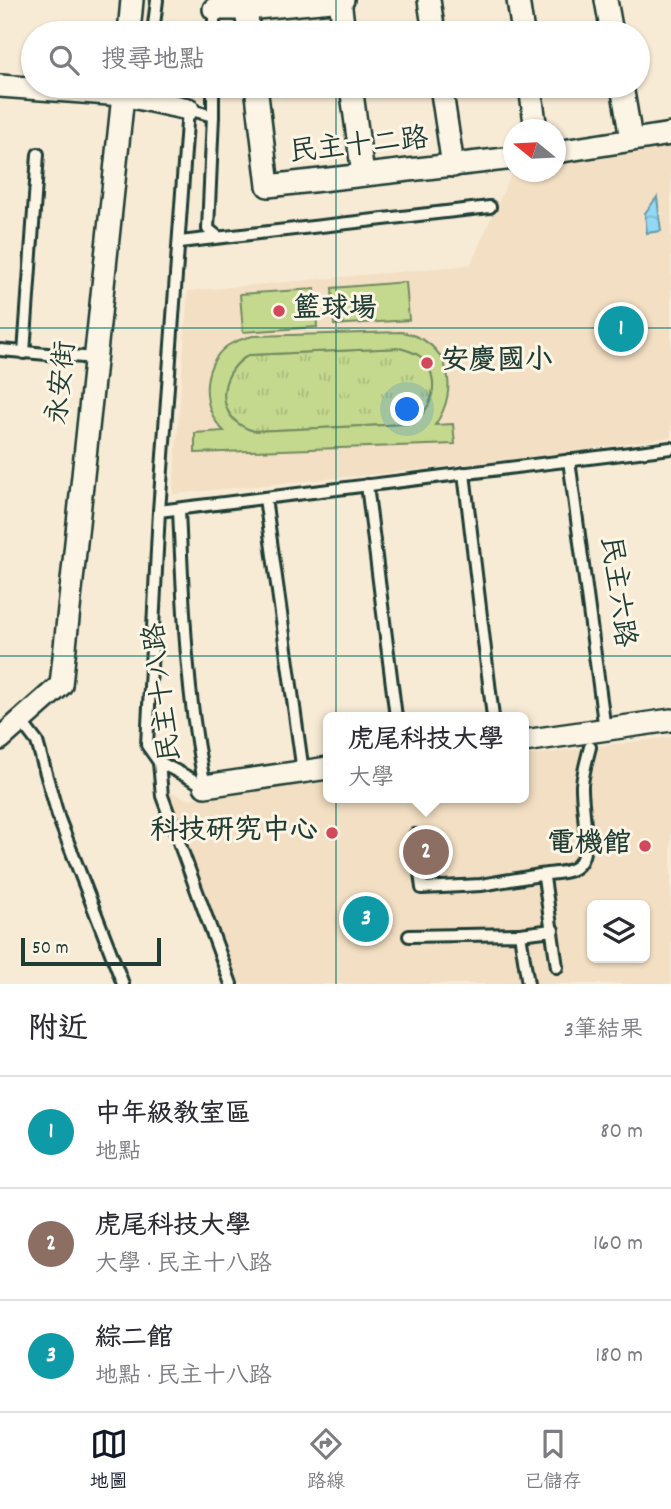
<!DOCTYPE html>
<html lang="zh-TW">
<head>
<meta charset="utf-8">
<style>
  body { margin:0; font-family:Dekko,"LXGW WenKai TC",sans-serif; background:#f7f7f7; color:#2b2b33 }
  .controls { position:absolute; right:21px; bottom:21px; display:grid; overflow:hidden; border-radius:10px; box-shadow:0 2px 5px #0004 }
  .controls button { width:63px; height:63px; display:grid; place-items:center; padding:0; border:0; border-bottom:2px solid #e1e1e2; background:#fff; color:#2b2b33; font:35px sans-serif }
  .compass { position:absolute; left:503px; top:119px; width:63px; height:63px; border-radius:50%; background:#fff; box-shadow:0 2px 5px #0004; rotate:288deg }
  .scale { position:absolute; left:21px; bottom:18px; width:140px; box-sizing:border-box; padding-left:7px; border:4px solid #1f3d34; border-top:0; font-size:19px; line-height:24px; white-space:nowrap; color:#1f3d34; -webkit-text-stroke:5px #fcf5e5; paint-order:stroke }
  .you { position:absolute; left:408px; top:410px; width:24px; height:24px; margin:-18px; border:5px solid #fff; border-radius:50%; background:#1a73e8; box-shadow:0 0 0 10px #1a73e833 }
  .badge { display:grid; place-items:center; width:46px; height:46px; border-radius:50%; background:#111827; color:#fff; font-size:23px; font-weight:700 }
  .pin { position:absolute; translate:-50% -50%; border:4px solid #fff; box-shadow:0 2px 7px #0006 }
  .popup { position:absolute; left:323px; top:712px; width:206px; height:91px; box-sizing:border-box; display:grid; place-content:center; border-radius:10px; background:#fff; filter:drop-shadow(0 2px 5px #0005); font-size:23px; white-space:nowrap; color:#7c7c81 }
  .popup b { font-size:26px; color:#2b2b33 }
  .popup::after { content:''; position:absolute; left:50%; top:100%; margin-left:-14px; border:14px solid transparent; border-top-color:#fff }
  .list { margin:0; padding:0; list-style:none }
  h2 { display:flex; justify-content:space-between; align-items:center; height:91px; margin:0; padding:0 28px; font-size:30px }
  h2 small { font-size:23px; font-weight:400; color:#7c7c81 }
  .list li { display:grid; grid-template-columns:46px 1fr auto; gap:21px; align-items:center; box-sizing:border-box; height:112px; padding:0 28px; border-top:2px solid #e1e1e2 }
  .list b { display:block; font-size:26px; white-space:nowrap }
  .list p { margin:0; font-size:23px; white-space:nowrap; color:#7c7c81 }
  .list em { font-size:23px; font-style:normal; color:#7c7c81 }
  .icon { flex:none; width:38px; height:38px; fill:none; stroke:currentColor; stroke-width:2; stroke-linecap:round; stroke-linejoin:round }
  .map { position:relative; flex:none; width:671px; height:984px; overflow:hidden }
  .search { position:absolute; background:#fff; box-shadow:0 2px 5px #0004; left:21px; right:21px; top:21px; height:77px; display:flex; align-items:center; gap:18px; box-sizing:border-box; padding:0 24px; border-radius:38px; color:#7c7c81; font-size:26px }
  .sheet { height:427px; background:#fff }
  nav { display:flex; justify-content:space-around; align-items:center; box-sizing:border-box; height:98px; border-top:2px solid #e1e1e2; background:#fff; font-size:19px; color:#7c7c81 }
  nav a { display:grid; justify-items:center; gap:4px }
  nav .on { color:#111827 }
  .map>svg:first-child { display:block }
  .built { fill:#f3dfc3; fill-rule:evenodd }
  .grass { fill:url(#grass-tufts); stroke:#728b61; stroke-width:2 }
  .pitch { fill:#c4d98e; stroke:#728b61; stroke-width:2; fill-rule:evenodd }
  .water { fill:url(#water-waves); stroke:#659aa8; stroke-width:2 }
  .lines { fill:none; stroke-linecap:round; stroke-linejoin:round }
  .service-casing { stroke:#1f3d34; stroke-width:16 }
  .minor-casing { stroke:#1f3d34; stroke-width:26 }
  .service { stroke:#fcf5e5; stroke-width:10 }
  .minor { stroke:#fcf5e5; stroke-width:21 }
  .grid { fill:none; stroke:#0f766e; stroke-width:2; stroke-opacity:0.55 }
  .poi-dot { fill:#d1495b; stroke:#fcf5e5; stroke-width:2.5 }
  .labels { text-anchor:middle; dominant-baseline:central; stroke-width:6; stroke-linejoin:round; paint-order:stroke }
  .street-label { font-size:28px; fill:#1f3d34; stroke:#fcf5e5 }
  .poi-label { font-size:28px; font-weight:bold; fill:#1f3d34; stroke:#fcf5e5; text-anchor:start }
</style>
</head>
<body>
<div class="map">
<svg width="671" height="984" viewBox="0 0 671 984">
  <defs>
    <pattern id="grass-tufts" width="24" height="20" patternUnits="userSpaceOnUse" patternTransform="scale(1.75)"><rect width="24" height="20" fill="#c4d98e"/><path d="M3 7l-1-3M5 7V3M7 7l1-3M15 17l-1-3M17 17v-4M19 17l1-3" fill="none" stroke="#a8bb7b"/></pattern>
    <pattern id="water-waves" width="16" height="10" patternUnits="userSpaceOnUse" patternTransform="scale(1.75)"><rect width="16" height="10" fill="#93d8f5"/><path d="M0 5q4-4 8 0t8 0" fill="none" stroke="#7ebad3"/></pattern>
  </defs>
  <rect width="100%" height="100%" fill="#f8ebd6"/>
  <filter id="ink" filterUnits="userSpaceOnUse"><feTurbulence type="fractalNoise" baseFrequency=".0143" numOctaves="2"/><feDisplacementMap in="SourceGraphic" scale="14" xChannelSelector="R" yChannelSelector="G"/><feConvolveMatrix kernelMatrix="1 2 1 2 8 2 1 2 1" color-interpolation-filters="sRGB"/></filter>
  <g filter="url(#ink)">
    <!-- built -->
    <g class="built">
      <polygon points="671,141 671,437 546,455 377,474 173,494 188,291 470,265 513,170 556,172 556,160"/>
      <path d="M671,737V984H221L162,789L189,799L328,781V798H524V756ZM592,905H645V958H592Z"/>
    </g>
    <!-- grass -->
    <path class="grass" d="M400,348C407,350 415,352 421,357C443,377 433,415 408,424L254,431C214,420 216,373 249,355Z"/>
    <!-- pitch -->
    <g class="pitch">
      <polygon points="406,282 409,320 334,325 332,288"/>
      <polygon points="315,289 317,327 243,332 240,294"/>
      <path d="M402,332C449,341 461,388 435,425L453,424L455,444L195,453V433L224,431C201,410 200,366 227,346C235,341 244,338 253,336ZM400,348C407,350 415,352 421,357C443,377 433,415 408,424L254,431C214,420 216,373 249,355Z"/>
    </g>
    <!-- water -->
    <polygon class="water" points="657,197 661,231 647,233 645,213"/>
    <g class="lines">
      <!-- service casing -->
      <g class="service-casing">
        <g id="service">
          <polyline points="153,33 157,0"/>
          <polyline points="214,33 214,6"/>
          <polyline points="213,116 208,229 218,237"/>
          <polyline points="180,242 490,207"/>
          <polyline points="0,350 95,358"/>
          <polyline points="24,353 38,154"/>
          <polyline points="569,460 605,730"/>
          <polyline points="464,473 493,717"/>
          <polyline points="367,485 396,717"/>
          <polyline points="265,498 303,772"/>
          <path d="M179,509C183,602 186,695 205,786"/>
          <polyline points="159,511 671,448"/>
          <polyline points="21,721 37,742 59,819 123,984"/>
          <polyline points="159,762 162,796 231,984"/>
          <polyline points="205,786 159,762 147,745 159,511 188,109 213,116 213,86"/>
          <polyline points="415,835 422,888 481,885 540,875 544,878 557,967"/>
          <path d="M540,875C551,873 569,874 577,866C593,852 581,806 582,785C583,772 587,759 590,747"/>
          <polyline points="520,934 553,930"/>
          <polyline points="409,936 520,934 528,984"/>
        </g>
      </g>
      <!-- minor casing -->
      <g class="minor-casing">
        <g id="minor">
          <polyline points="340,0 344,33"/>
          <polyline points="429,0 434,33"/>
          <polyline points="518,0 523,33"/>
          <polyline points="606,0 612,33"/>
          <polyline points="214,9 246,9 343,0"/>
          <polyline points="246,9 249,33"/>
          <polyline points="129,33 132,0"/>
          <polyline points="0,86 123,95 188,109"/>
          <polyline points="256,86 268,186 514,158"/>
          <polyline points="351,86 363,175"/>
          <polyline points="441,86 453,166"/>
          <polyline points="530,86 536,130"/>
          <polyline points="622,86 631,139"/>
          <polyline points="556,152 671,134"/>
          <polyline points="0,739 61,685 124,86"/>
          <polyline points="524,741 671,720"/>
          <polyline points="205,786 328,768"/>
        </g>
      </g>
      <!-- service -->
      <use href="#service" class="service"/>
      <!-- minor -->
      <use href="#minor" class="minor"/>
    </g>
  </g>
  <!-- grid -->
  <path class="grid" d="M336,0V33M336,86V984M0,328H671M0,656H671"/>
  <!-- markers -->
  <g class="poi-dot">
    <circle cx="279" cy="311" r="7"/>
    <circle cx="427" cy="363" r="7"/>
    <circle cx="332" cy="833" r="7"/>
    <circle cx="645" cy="846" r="7"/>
  </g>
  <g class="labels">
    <!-- street labels -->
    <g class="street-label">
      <text transform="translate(359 148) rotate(-6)">民主十二路</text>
      <text transform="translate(64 383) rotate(-84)">永安街</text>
      <text transform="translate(615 592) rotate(82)">民主六路</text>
      <text transform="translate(165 692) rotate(-97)">民主十八路</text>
    </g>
    <!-- poi labels -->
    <g class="poi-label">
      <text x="293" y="311">籃球場</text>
      <text x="441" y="363">安慶國小</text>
      <text x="318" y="833" text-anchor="end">科技研究中心</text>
      <text x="631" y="846" text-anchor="end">電機館</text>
    </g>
  </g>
</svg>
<div class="controls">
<button><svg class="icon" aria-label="layers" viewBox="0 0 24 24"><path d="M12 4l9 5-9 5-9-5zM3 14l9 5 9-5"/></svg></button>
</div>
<svg class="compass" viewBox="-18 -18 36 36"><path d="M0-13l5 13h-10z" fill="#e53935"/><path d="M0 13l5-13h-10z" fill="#7c7c81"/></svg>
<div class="scale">50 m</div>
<div class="you"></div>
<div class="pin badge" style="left:621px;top:329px;background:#0f9aa8">1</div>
<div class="pin badge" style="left:426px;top:852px;background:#8d6e63">2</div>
<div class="popup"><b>虎尾科技大學</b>大學</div>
<div class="pin badge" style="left:366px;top:919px;background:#0f9aa8">3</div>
<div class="search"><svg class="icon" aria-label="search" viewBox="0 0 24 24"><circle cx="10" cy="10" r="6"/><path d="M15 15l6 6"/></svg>搜尋地點</div>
</div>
<section class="sheet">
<h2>附近<small>3筆結果</small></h2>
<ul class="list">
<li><span class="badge" style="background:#0f9aa8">1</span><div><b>中年級教室區</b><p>地點</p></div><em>80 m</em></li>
<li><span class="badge" style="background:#8d6e63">2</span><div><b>虎尾科技大學</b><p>大學 · 民主十八路</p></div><em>160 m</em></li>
<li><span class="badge" style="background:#0f9aa8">3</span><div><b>綜二館</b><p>地點 · 民主十八路</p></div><em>180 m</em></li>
</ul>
</section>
<nav>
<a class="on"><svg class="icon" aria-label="map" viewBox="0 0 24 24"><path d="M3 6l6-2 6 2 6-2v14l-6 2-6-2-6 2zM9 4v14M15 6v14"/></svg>地圖</a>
<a><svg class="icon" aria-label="directions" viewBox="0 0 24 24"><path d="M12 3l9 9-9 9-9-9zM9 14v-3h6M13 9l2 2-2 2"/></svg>路線</a>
<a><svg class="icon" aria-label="saved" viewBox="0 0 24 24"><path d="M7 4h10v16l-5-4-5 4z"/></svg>已儲存</a>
</nav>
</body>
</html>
